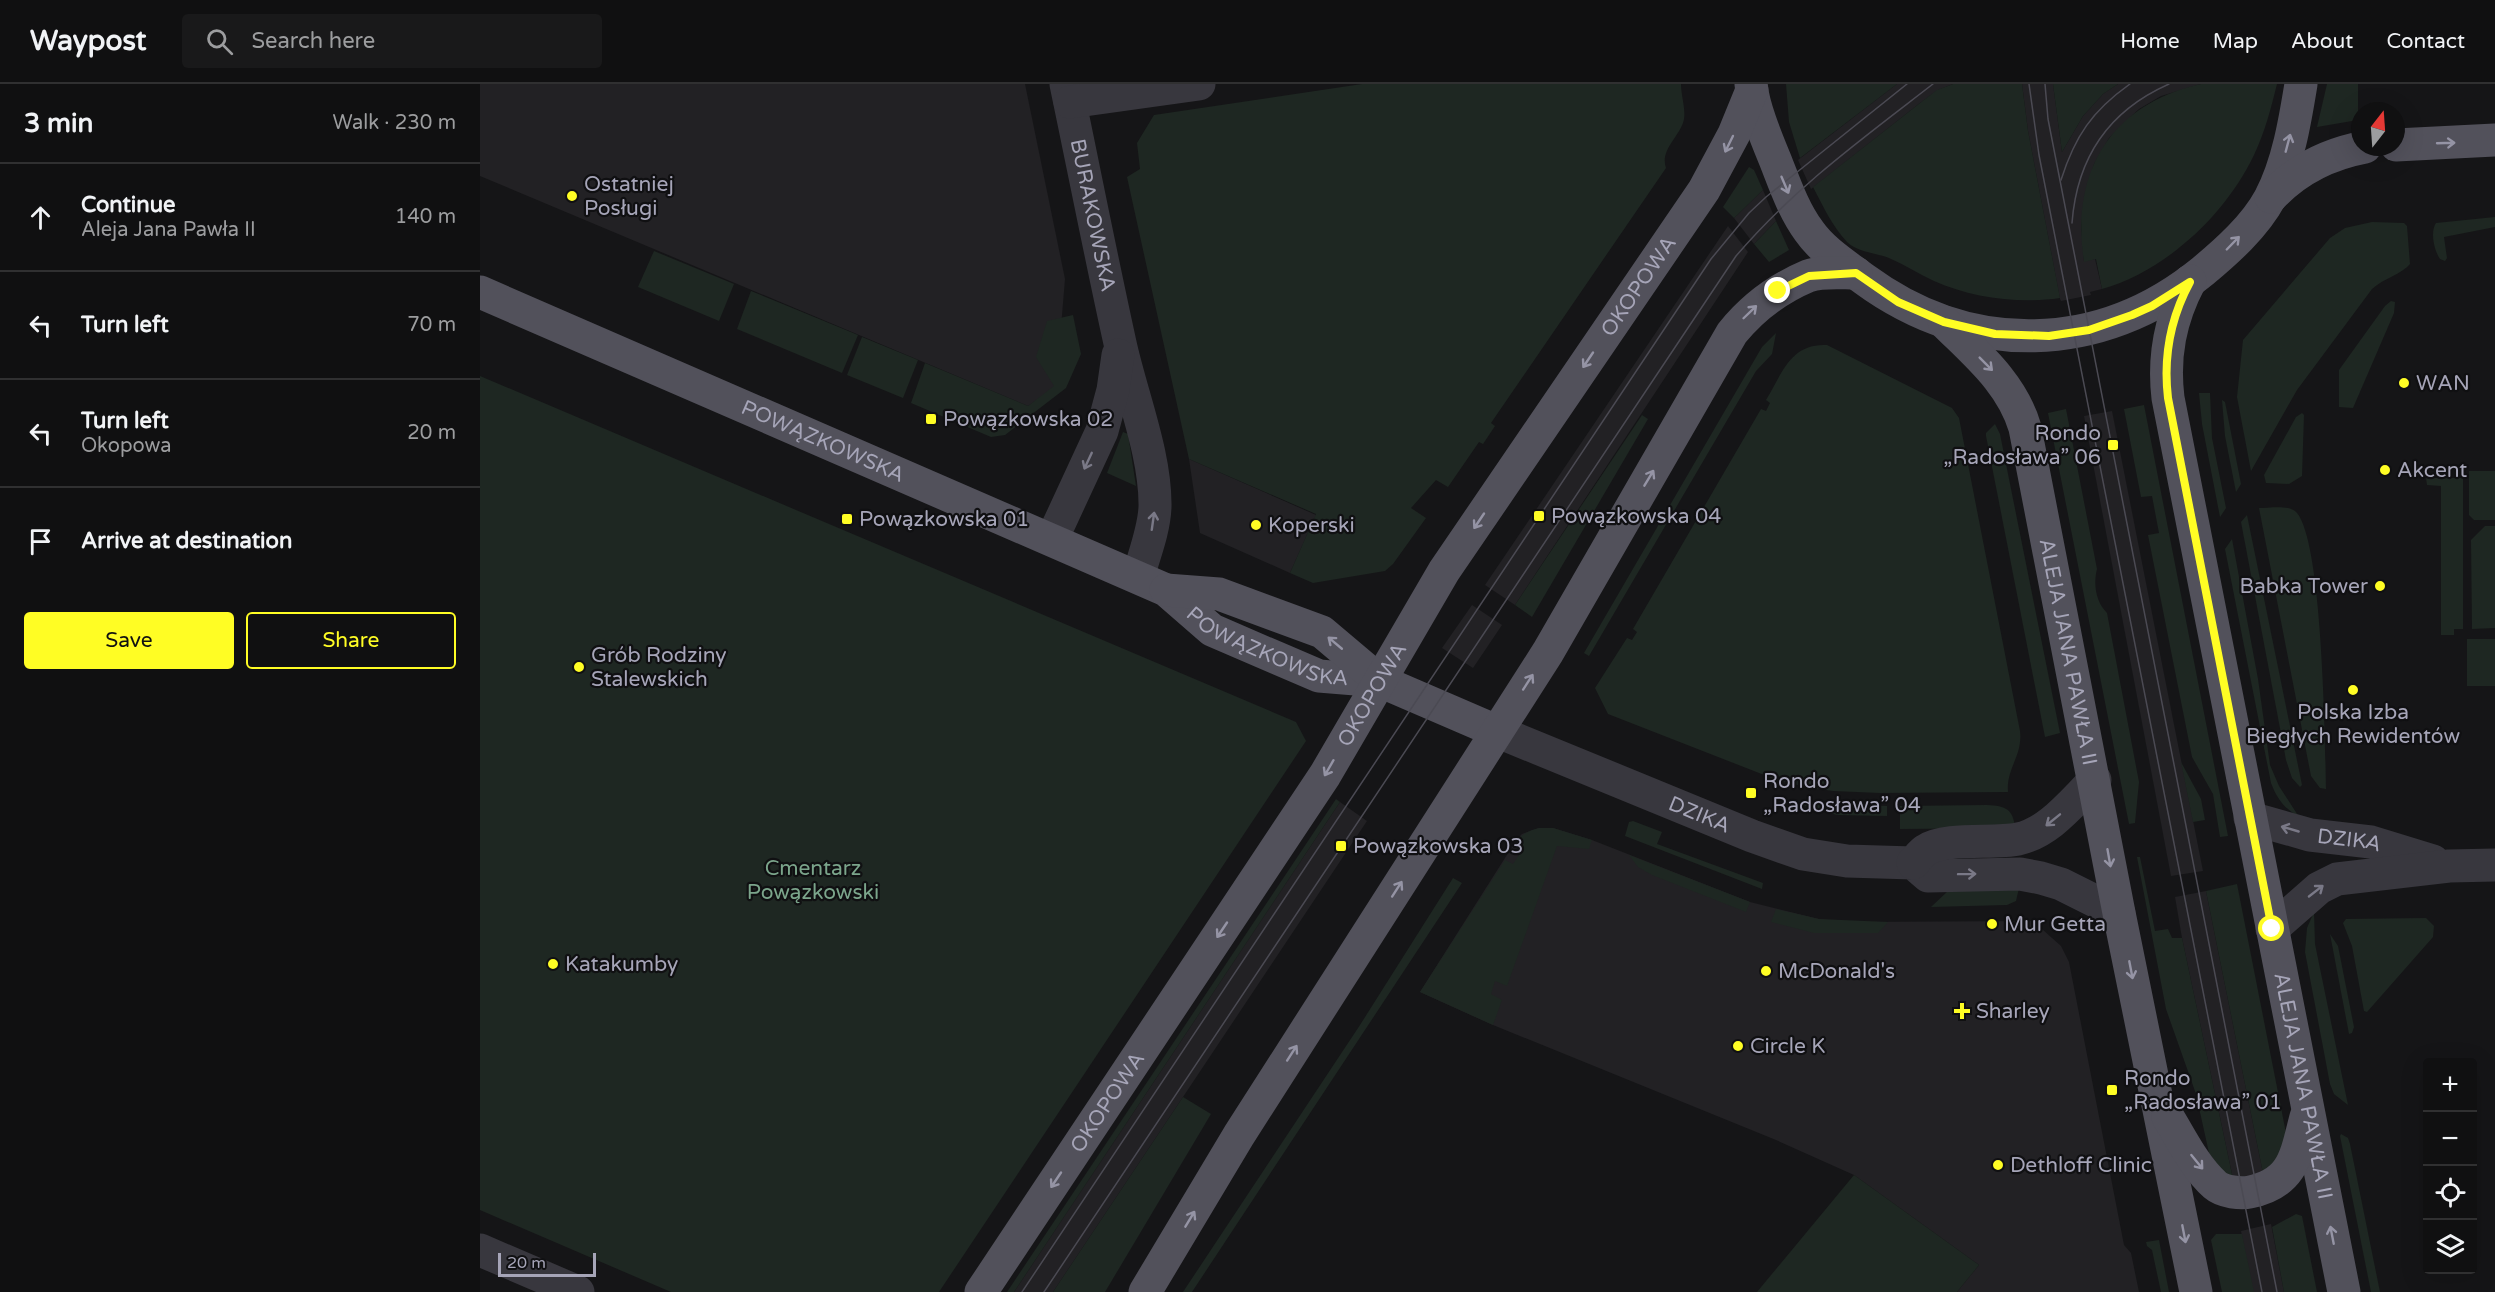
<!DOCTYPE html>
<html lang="en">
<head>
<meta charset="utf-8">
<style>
  body { margin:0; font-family:"Varela Round",sans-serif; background:#19191a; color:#f1f3f6 }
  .controls { position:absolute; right:18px; bottom:18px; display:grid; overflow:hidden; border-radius:6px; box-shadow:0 6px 24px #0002 }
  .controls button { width:54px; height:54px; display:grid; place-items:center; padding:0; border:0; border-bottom:2px solid #303031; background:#101011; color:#f1f3f6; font:30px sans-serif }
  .compass { position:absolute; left:1871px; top:18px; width:54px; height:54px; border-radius:50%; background:#101011; box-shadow:0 6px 24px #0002; rotate:17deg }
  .scale { position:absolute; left:18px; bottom:15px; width:98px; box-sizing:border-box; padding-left:6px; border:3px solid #a6a5b8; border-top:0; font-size:16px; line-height:21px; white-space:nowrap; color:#a6a5b8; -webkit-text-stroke:4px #101012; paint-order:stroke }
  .stop { position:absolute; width:18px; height:18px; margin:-14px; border:4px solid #fffd24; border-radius:50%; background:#fff }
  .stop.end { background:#fffd24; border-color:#fff; box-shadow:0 2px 6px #0008 }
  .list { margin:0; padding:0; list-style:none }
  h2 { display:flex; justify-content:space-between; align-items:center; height:78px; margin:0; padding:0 24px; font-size:26px }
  h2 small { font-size:20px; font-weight:400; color:#9c9d9f }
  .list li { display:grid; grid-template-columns:39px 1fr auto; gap:18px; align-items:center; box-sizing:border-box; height:108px; padding:0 24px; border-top:2px solid #303031 }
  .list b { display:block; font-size:22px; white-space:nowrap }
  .list p { margin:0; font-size:20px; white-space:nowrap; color:#9c9d9f }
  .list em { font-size:20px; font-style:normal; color:#9c9d9f }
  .actions { display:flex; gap:12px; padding:18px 24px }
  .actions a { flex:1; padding:14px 0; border:2px solid #fffd24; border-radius:6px; text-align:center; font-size:21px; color:#fffd24 }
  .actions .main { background:#fffd24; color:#111 }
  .icon { flex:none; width:33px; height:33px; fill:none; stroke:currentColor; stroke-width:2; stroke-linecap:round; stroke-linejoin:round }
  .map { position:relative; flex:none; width:2015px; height:1208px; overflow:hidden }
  header { display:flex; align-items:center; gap:36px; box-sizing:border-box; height:84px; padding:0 30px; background:#101011; border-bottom:2px solid #303031 }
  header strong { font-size:28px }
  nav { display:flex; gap:33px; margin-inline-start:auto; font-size:21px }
  .search { width:420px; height:54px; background:#19191a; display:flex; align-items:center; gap:15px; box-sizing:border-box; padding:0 21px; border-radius:6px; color:#9c9d9f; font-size:22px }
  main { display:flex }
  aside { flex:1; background:#101011 }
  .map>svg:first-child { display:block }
  .built { fill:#222124 }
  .green { fill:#1e2722 }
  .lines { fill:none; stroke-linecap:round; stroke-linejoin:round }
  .minor { stroke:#38373e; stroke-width:33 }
  .major { stroke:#52515b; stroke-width:33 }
  .tram { stroke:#4b4a53; stroke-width:1.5 }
  .oneway { stroke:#9594a5 }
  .oneway2 { stroke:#7a7987 }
  .route { stroke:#fffd24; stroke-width:8 }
  .poi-dot { fill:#fffd24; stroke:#101012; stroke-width:2 }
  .labels { text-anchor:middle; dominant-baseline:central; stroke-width:4.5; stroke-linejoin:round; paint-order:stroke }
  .poi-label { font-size:21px; fill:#a6a5b8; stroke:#101012; text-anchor:start }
  .street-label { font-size:21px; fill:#a6a5b8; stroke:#101012 }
  .park-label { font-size:21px; fill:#7ba58b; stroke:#101012 }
</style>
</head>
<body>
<header>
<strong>Waypost</strong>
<div class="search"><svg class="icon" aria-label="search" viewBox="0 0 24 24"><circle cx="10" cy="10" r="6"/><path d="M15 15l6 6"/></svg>Search here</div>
<nav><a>Home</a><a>Map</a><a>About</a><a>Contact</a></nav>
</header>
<main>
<aside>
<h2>3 min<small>Walk · 230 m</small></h2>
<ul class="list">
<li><svg class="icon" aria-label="ahead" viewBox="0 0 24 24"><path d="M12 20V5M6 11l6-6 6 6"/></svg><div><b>Continue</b><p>Aleja Jana Pawła II</p></div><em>140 m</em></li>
<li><svg class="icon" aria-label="left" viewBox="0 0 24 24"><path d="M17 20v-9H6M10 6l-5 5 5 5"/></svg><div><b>Turn left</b></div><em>70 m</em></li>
<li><svg class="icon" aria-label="left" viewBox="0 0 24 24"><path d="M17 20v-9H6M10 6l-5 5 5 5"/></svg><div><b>Turn left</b><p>Okopowa</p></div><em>20 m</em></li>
<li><svg class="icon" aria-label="arrive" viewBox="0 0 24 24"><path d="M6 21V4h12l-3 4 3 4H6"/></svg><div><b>Arrive at destination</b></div></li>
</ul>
<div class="actions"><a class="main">Save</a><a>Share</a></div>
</aside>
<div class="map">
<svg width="2015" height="1208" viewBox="0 0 2015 1208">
  <rect width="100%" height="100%" fill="#151517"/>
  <!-- built -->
  <g class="built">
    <polygon points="0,0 545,0 585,195 576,303 548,322 0,92"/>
    <polygon points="1417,0 1473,0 1458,6 1440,19 1331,105 1318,76"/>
    <polygon points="1542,0 1573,0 1582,68 1603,32 1623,10 1638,0 1721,0 1681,12 1659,25 1629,54 1614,80 1605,111 1601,142 1604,177 1615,175 1622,205 1610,208 1611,211 1581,217 1580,215 1548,47"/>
    <polygon points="1283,106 1296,137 1274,160 1254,134"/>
    <polygon points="1248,142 1268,168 1035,521 1005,501"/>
    <polygon points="1632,327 1723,787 1691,792 1604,332"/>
    <polygon points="709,375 836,431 810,489 720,449"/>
    <polygon points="992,521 1022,541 993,584 962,564"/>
    <polygon points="860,718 887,737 573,1208 534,1208"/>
    <polygon points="1059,744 1073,744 1112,756 1270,818 1339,835 1371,838 1553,837 1581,862 1589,878 1644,1161 1651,1169 1659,1208 1477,1208 1499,1181 1374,1091 1296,1056 1013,941 940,908 1037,755 1042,750"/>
    <polygon points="1726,807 1784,1094 1753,1095 1702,854 1695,813"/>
    <polygon points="1791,1140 1804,1208 1773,1208 1761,1147"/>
  </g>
  <!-- green -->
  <g class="green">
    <path d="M882,0H1201C1201,13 1207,27 1203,39C1197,55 1180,67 1186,84L1011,339L1015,342L1003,360L999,358L968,403L956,396L931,424L946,434L913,480L905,487L833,499L810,489L836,430L709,375L647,93L660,85L657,59L674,31Z"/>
    <polygon points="1306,0 1417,0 1320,74 1309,38"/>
    <path d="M1473,0H1542L1548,47L1580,214C1539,220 1492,214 1454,197C1439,190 1425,181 1409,174C1396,169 1377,168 1367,158C1352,142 1343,122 1333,103L1440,19L1457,6Z"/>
    <polygon points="1573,0 1638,0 1623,10 1603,32 1582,68"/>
    <path d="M1721,0H1797C1791,24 1785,48 1774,71C1746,130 1686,187 1622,205L1616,175L1604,178C1590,88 1631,20 1721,0Z"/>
    <polygon points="1847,0 1878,0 1878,36 1837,43"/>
    <polygon points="1269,83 1274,86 1283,106 1254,134 1243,123"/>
    <path d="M2015,133V143L1964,153L1967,174L1965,177L1960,175C1954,166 1950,148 1956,139Z"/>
    <polygon points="1296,137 1309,166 1289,178 1274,160"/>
    <path d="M1892,138L1924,139L1927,142L1930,180C1922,190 1904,194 1892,205L1817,306L1771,387L1757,313L1763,256L1850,154L1865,144Z"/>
    <polygon points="174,167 254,200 239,237 158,203"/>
    <polygon points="271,207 378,251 362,289 257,245"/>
    <polygon points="1911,217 1915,218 1914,229 1873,324 1859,323 1859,286 1905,222"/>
    <polygon points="593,231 601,270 586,304 525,351 511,353 431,319 445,279 548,322 574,302 556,273 567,237"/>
    <polygon points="1296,249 1292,270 1276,287 1109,572 1104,569 1282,263"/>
    <polygon points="382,253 438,276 423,314 367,291"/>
    <path d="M1347,261L1472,324L1479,334L1540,647C1543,672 1526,684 1528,708L1400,709L1353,707L1326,703L1297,696L1128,630L1115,604L1147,554L1152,556L1157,548L1153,545L1281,325L1286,327L1290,319L1286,316C1302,290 1310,259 1347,261Z"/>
    <polygon points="0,292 816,638 826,657 459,1208 191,1208 0,1126"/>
    <polygon points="1719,309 1730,309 1732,354 1746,424 1740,433 1722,340"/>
    <polygon points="1742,316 1745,318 1761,400 1756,408 1745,352"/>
    <polygon points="1664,321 1748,752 1740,753 1733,710 1712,673 1668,451 1679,449 1672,412 1661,413 1644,325"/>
    <path d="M1586,325L1617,485C1613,501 1616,518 1627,529L1659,698L1655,739L1649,740L1568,329Z"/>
    <polygon points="1822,329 1824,331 1822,392 1809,400 1786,399 1784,391 1816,333"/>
    <polygon points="1162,331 1168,335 1052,533 1035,521"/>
    <polygon points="1515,340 1520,350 1580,649 1565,653 1506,352 1506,349"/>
    <polygon points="643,348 648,350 656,402 627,389"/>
    <polygon points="1989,387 2015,387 2015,436 1994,436 1989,431"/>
    <polygon points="1946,394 1983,394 1983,545 1974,545 1974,551 1961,551 1961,402 1947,401"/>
    <path d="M1779,424C1789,424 1807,421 1815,427C1843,450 1845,662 1846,705L1840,704L1831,692Z"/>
    <polygon points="1767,431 1822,701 1820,703 1812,694 1806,676 1761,438"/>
    <polygon points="2005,442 2015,442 2015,544 1992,545 1991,456"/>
    <path d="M1752,455L1778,595L1790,681L1799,702L1819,733C1805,725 1797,715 1791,699L1745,465Z"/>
    <rect x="1987" y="555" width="28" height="47"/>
    <polygon points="1701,678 1721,715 1725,736 1713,738"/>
    <polygon points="856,715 860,718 534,1208 527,1208"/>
    <polygon points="1308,717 1407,722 1407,732 1357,731"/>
    <path d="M1507,721C1526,722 1533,725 1535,744L1420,745V722Z"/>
    <polygon points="1153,737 1182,748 1177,760 1283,799 1282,805 1145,752 1149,738"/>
    <path d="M1059,744H1073L1112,756L1109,765L1077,762L1027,902L1015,897L1011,910L1022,916L1013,941L940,908L1025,776L1033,780L1041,768L1033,762C1040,751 1047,747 1059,744Z"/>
    <polygon points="1149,771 1270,818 1266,828 1172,791 1158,783"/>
    <polygon points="1657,773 1660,773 1675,847 1688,845 1692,854 1702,854 1753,1095 1746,1092 1729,1069 1716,1010 1686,925"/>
    <polygon points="973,794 982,799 712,1208 703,1208 880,941"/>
    <polygon points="1757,800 1806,1049 1798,1075 1783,1089 1726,807"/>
    <polygon points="1539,804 1536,817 1527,821 1451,823 1468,807"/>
    <polygon points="1296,825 1339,835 1408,838 1398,849 1334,849 1291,838"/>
    <polygon points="1834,828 1835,860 1868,1021 1854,1010 1850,1000 1825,868 1827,844"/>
    <polygon points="1946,834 1954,842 1953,853 1887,928 1884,927 1872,862 1863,839 1866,835"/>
    <polygon points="1850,850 1858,862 1874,943 1872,949 1869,950"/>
    <polygon points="703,1013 731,1030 625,1208 573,1208"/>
    <polygon points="1861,1050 1868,1054 1870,1060 1900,1208 1891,1208 1860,1052"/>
    <polygon points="1374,1091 1499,1181 1477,1208 1277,1208"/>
    <polygon points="1816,1130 1822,1132 1837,1208 1804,1208 1792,1143"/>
    <polygon points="1736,1150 1762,1150 1774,1208 1742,1208 1731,1156"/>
    <polygon points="1679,1156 1689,1208 1681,1208 1672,1166 1667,1162 1666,1158"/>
  </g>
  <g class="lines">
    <!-- minor -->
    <g class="minor">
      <path id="s1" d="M586,0C604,86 621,173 640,259C651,310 676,371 675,423C674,447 664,471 658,493"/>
      <polyline points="590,18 719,0"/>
      <polyline points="572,455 622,347 633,306 638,271"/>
      <path id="s2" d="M1016,647L1272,752L1323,770L1367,777L1433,779L1448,792L1540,790L1561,794L1581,800L1639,829"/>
      <path id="s3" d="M1770,734L1830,751L1891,758L1953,777"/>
      <path d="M1433,779C1437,775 1441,769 1446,766C1466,753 1513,760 1538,755C1570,748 1592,718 1615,696"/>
      <polyline points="1792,845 1839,804 1857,795 1969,782 2015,781"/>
      <polyline points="0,1166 98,1208"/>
    </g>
    <!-- major -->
    <g class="major">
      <path d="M1271,0C1273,23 1287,56 1296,78C1305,101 1314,127 1329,147C1343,167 1364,180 1384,195C1490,273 1620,271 1723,187C1747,167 1775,142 1790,114C1808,80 1815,37 1821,0"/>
      <polyline points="1916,61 2015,56"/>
      <path d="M1791,113C1817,85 1848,70 1885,63"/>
      <path id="s4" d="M1710,197C1690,235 1683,272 1688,314L1864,1208"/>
      <path id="s5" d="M0,208L686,506L732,546L797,574L839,592L900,597"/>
      <path id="s6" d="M1464,238C1496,270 1532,299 1545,344L1639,829L1716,1208"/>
      <polyline points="686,506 739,510 842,548 900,597 1016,647"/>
      <path d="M1688,1033C1702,1056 1715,1083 1735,1101C1743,1108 1761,1110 1770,1108C1814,1099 1816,1071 1826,1033"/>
      <path id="s7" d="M501,1208L845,691L964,487L1224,106L1254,50L1272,6"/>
      <path d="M665,1208L759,1051L1068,568L1252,249C1273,223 1297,205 1328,192C1341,187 1361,189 1376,189"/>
    </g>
    <!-- tram -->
    <g class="tram">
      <polyline points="1549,0 1559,71 1782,1208"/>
      <polyline points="1565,0 1568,35 1797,1208"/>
      <path d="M1581,96C1595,52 1612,27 1650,0"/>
      <path d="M1592,139C1597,73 1628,27 1689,0"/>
      <polyline points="542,1208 1231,175 1269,129 1286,113 1427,0"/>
      <path d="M564,1208L1256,172C1315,103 1382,55 1453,0"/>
    </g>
  </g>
  <!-- one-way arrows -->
  <defs><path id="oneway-shaft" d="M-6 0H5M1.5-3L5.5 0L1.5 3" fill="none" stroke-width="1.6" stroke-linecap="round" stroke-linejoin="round" transform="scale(1.5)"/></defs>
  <g class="oneway">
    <use href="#oneway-shaft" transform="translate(1808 59) rotate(-75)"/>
    <use href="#oneway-shaft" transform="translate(1966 59) rotate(-2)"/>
    <use href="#oneway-shaft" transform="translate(1249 60) rotate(116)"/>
    <use href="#oneway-shaft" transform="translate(1305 101) rotate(67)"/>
    <use href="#oneway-shaft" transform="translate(1753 159) rotate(-46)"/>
    <use href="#oneway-shaft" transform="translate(1270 228) rotate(-44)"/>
    <use href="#oneway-shaft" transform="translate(1108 276) rotate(124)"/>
    <use href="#oneway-shaft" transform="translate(1506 280) rotate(45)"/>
    <use href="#oneway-shaft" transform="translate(1169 394) rotate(-59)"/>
    <use href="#oneway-shaft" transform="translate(999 437) rotate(124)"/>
    <use href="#oneway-shaft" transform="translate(855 559) rotate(-140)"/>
    <use href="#oneway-shaft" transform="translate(1048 598) rotate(-57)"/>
    <use href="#oneway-shaft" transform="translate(849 684) rotate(120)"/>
    <use href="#oneway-shaft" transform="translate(1629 774) rotate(80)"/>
    <use href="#oneway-shaft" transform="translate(917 805) rotate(-57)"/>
    <use href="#oneway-shaft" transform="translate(742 846) rotate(124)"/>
    <use href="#oneway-shaft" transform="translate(1651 886) rotate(79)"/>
    <use href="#oneway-shaft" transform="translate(812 969) rotate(-57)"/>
    <use href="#oneway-shaft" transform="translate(1717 1078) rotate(51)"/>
    <use href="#oneway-shaft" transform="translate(576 1096) rotate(124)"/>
    <use href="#oneway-shaft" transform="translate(710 1135) rotate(-59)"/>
    <use href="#oneway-shaft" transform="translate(1704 1150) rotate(79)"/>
    <use href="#oneway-shaft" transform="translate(1852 1151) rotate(-101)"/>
  </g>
  <g class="oneway2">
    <use href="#oneway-shaft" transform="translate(608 377) rotate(115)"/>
    <use href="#oneway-shaft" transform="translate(673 437) rotate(-82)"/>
    <use href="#oneway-shaft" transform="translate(1573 736) rotate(141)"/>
    <use href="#oneway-shaft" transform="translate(1810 745) rotate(-164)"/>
    <use href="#oneway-shaft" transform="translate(1487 790) rotate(-1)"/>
    <use href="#oneway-shaft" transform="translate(1836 807) rotate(-38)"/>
  </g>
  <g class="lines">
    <!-- route -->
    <path class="route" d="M1298,207L1329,192L1376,189L1418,218L1464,238L1515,250L1569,252L1609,246L1652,231L1672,222L1710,198C1690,235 1683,272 1688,314L1792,845"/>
  </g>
  <!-- markers -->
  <g class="poi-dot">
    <circle cx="92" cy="112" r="6"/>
    <circle cx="1924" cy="299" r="6"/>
    <rect x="445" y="329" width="12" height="12" rx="3"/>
    <rect x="1627" y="355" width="12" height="12" rx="3"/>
    <circle cx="1905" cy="386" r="6"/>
    <rect x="1053" y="426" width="12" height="12" rx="3"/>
    <rect x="361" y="429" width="12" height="12" rx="3"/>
    <circle cx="776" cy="441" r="6"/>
    <circle cx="1900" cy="502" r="6"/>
    <circle cx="99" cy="583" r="6"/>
    <circle cx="1873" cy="606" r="6"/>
    <rect x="1265" y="703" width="12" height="12" rx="3"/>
    <rect x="855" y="756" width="12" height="12" rx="3"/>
    <circle cx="1512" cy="840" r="6"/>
    <circle cx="73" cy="880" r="6"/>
    <circle cx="1286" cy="887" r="6"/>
    <path d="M1479 918h6v6h6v6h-6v6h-6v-6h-6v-6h6z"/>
    <circle cx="1258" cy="962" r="6"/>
    <rect x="1626" y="1000" width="12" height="12" rx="3"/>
    <circle cx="1518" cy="1081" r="6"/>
  </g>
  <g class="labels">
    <!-- poi labels -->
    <g class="poi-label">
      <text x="104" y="100">Ostatniej<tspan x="104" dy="24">Posługi</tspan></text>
      <text x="1936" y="299">WAN</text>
      <text x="463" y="335">Powązkowska 02</text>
      <text x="1621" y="349" text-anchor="end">Rondo<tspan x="1621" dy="24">„Radosława” 06</tspan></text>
      <text x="1917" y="386">Akcent</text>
      <text x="1071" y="432">Powązkowska 04</text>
      <text x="379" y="435">Powązkowska 01</text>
      <text x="788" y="441">Koperski</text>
      <text x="1888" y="502" text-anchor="end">Babka Tower</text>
      <text x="111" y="571">Grób Rodziny<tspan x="111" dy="24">Stalewskich</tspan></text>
      <text x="1873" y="628" text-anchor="middle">Polska Izba<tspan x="1873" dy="24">Biegłych Rewidentów</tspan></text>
      <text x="1283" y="697">Rondo<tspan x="1283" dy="24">„Radosława” 04</tspan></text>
      <text x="873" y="762">Powązkowska 03</text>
      <text x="1524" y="840">Mur Getta</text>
      <text x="85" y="880">Katakumby</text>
      <text x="1298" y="887">McDonald's</text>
      <text x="1496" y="927">Sharley</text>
      <text x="1270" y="962">Circle K</text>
      <text x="1644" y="994">Rondo<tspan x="1644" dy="24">„Radosława” 01</tspan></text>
      <text x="1530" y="1081">Dethloff Clinic</text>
    </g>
    <!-- street labels -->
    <g class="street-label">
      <text stroke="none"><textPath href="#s1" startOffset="134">BURAKOWSKA</textPath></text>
      <text stroke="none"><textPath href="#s7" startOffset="1202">OKOPOWA</textPath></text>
      <text stroke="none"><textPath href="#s5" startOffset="374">POWĄZKOWSKA</textPath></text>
      <text stroke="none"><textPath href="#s5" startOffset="867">POWĄZKOWSKA</textPath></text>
      <text stroke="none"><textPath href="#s6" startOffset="363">ALEJA JANA PAWŁA II</textPath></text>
      <text stroke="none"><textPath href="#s7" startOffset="714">OKOPOWA</textPath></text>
      <text stroke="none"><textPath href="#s2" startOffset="220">DZIKA</textPath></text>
      <text stroke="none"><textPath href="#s3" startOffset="102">DZIKA</textPath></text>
      <text stroke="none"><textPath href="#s4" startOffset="822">ALEJA JANA PAWŁA II</textPath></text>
      <text stroke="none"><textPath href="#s7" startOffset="228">OKOPOWA</textPath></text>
    </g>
    <!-- park labels -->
    <g class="park-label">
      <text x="333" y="784">Cmentarz<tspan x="333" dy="24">Powązkowski</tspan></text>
    </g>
  </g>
</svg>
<div class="controls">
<button>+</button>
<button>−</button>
<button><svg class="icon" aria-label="locate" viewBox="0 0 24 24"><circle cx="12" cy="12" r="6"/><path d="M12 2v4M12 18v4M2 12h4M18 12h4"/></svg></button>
<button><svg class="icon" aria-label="layers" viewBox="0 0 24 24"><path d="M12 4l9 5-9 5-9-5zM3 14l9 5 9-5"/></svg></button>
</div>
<svg class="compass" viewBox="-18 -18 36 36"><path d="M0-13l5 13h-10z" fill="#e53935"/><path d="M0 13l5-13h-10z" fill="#9c9d9f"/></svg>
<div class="scale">20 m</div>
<div class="stop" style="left:1792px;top:845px"></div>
<div class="stop end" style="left:1298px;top:207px"></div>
</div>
</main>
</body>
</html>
